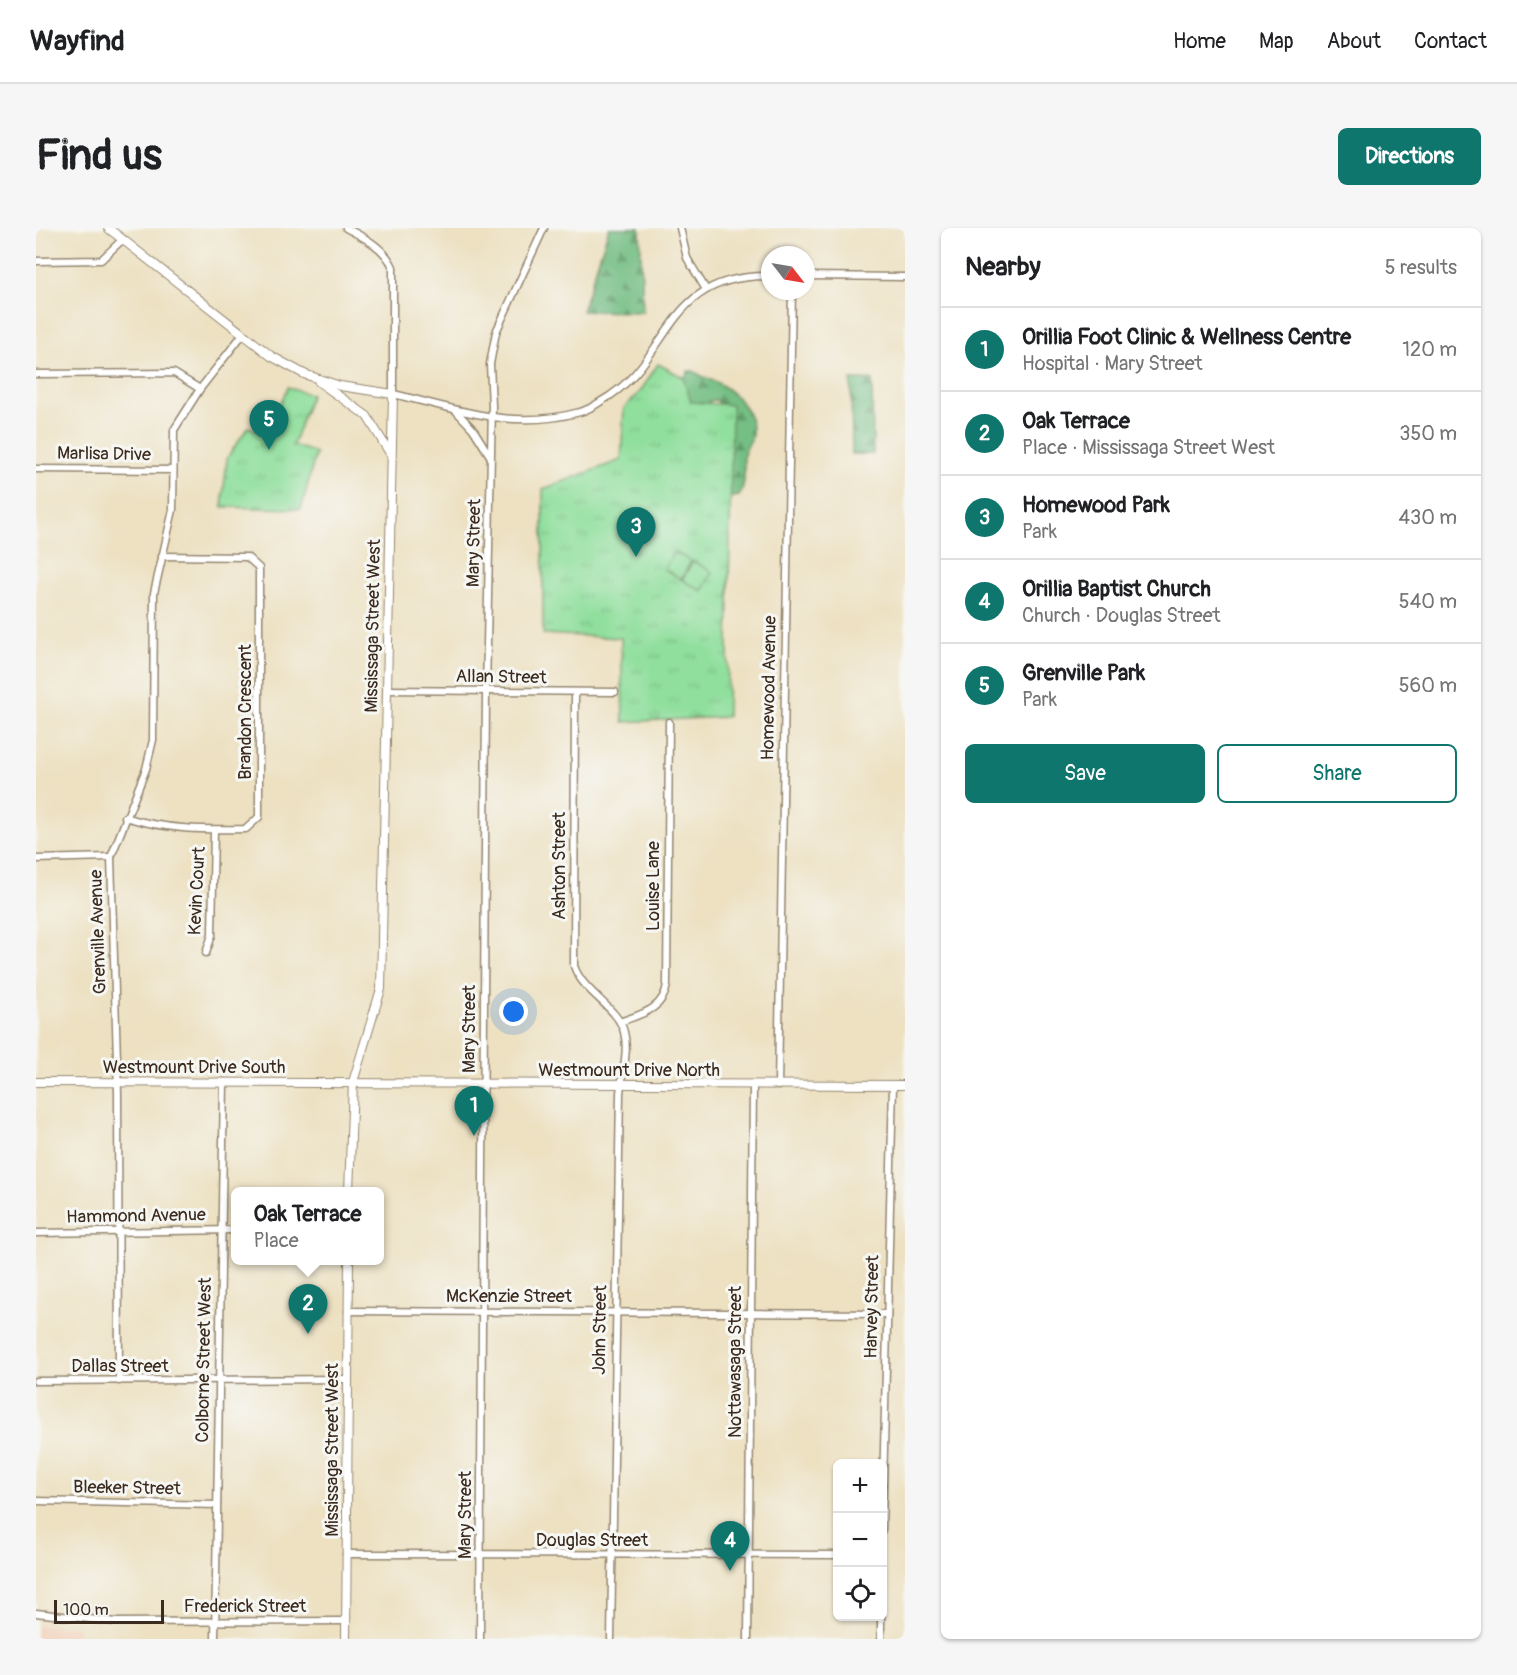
<!DOCTYPE html>
<html lang="en">
<head>
<meta charset="utf-8">
<style>
  body { margin:0; font-family:Pangolin,sans-serif; background:#f6f6f6; color:#202124 }
  .controls { position:absolute; right:18px; bottom:18px; display:grid; overflow:hidden; border-radius:9px; box-shadow:0 2px 4px #0004 }
  .controls button { width:54px; height:54px; display:grid; place-items:center; padding:0; border:0; border-bottom:2px solid #e0e0e0; background:#fff; color:#202124; font:30px sans-serif }
  .compass { position:absolute; left:725px; top:18px; width:54px; height:54px; border-radius:50%; background:#fff; box-shadow:0 2px 4px #0004; rotate:121deg }
  .scale { position:absolute; left:18px; bottom:15px; width:110px; box-sizing:border-box; padding-left:6px; border:3px solid #3b2a1e; border-top:0; font-size:16px; line-height:21px; white-space:nowrap; color:#3b2a1e; -webkit-text-stroke:4px #f6f6f2; paint-order:stroke }
  .you { position:absolute; left:478px; top:784px; width:21px; height:21px; margin:-15px; border:4px solid #fff; border-radius:50%; background:#1a73e8; box-shadow:0 0 0 9px #1a73e833 }
  .badge { display:grid; place-items:center; width:39px; height:39px; border-radius:50%; background:#0f766e; color:#fff; font-size:20px; font-weight:700 }
  .pin { position:absolute; translate:-50% -50px; filter:drop-shadow(0 2px 3px #0008) }
  .pin::after { content:''; position:absolute; top:32px; width:21px; height:18px; background:inherit; clip-path:polygon(0 0,100% 0,50% 100%) }
  .popup { position:absolute; left:195px; top:959px; width:153px; height:78px; box-sizing:border-box; display:grid; place-content:center; border-radius:9px; background:#fff; filter:drop-shadow(0 2px 4px #0005); font-size:20px; white-space:nowrap; color:#757577 }
  .popup b { font-size:22px; color:#202124 }
  .popup::after { content:''; position:absolute; left:50%; top:100%; margin-left:-12px; border:12px solid transparent; border-top-color:#fff }
  .list { margin:0; padding:0; list-style:none }
  h2 { display:flex; justify-content:space-between; align-items:center; height:78px; margin:0; padding:0 24px; font-size:26px }
  h2 small { font-size:20px; font-weight:400; color:#757577 }
  .list li { display:grid; grid-template-columns:39px 1fr auto; gap:18px; align-items:center; box-sizing:border-box; height:84px; padding:0 24px; border-top:2px solid #e0e0e0 }
  .list b { display:block; font-size:22px; white-space:nowrap }
  .list p { margin:0; font-size:20px; white-space:nowrap; color:#757577 }
  .list em { font-size:20px; font-style:normal; color:#757577 }
  .actions { display:flex; gap:12px; padding:18px 24px }
  .actions a { flex:1; padding:14px 0; border:2px solid #0f766e; border-radius:9px; text-align:center; font-size:21px; color:#0f766e }
  .actions .main { background:#0f766e; color:#fff }
  .icon { flex:none; width:33px; height:33px; fill:none; stroke:currentColor; stroke-width:2; stroke-linecap:round; stroke-linejoin:round }
  .map { position:relative; flex:none; width:869px; height:1411px; overflow:hidden; border-radius:9px }
  header { display:flex; align-items:center; gap:36px; box-sizing:border-box; height:84px; padding:0 30px; background:#fff; border-bottom:2px solid #e0e0e0 }
  header strong { font-size:28px }
  nav { display:flex; gap:33px; margin-inline-start:auto; font-size:21px }
  .intro { display:flex; align-items:center; justify-content:space-between; box-sizing:border-box; height:144px; padding:0 36px }
  h1 { margin:0; font-size:42px }
  .button { padding:15px 27px; border-radius:9px; background:#0f766e; color:#fff; font-size:21px; font-weight:700 }
  main { display:flex; gap:36px; padding:0 36px }
  aside { flex:1; background:#fff; border-radius:9px; box-shadow:0 2px 4px #0004 }
  .map>svg:first-child { display:block }
  .built { fill:#f3d4bf }
  .forest { fill:url(#forest-firs); stroke:#587451; stroke-width:1.5 }
  .park { fill:url(#park-tufts); stroke:#66845e; stroke-width:1.5 }
  .garden { fill:#90df9d; stroke:#66845e; stroke-width:1.5 }
  .lines { fill:none; stroke-linecap:round; stroke-linejoin:round }
  .minor-casing { stroke:#948670; stroke-width:9 }
  .tertiary-casing { stroke:#948670; stroke-width:10 }
  .minor { stroke:#fff; stroke-width:6 }
  .tertiary { stroke:#fff; stroke-width:8 }
  .labels { text-anchor:middle; dominant-baseline:central; stroke-width:6; stroke-linejoin:round; paint-order:stroke }
  .street-label { font-size:18px; fill:#3b2a1e; stroke:#f6f6f2 }
</style>
</head>
<body>
<header>
<strong>Wayfind</strong>
<nav><a>Home</a><a>Map</a><a>About</a><a>Contact</a></nav>
</header>
<div class="intro"><h1>Find us</h1><a class="button">Directions</a></div>
<main>
<div class="map">
<svg width="869" height="1411" viewBox="0 0 869 1411">
  <defs>
    <pattern id="forest-firs" width="22" height="20" patternUnits="userSpaceOnUse" patternTransform="scale(1.5)"><rect width="22" height="20" fill="#74be84"/><path d="M5 1l3.5 6h-7zM16 11l3.5 6h-7z" fill="#609b6b"/></pattern>
    <pattern id="park-tufts" width="24" height="20" patternUnits="userSpaceOnUse" patternTransform="scale(1.5)"><rect width="24" height="20" fill="#90df9d"/><path d="M3 7l-1-3M5 7V3M7 7l1-3M15 17l-1-3M17 17v-4M19 17l1-3" fill="none" stroke="#7dc087"/></pattern>
  </defs>
  <rect width="100%" height="100%" fill="#f6f6f2"/>
  <filter id="ink" filterUnits="userSpaceOnUse"><feTurbulence type="fractalNoise" baseFrequency=".0167" numOctaves="2"/><feDisplacementMap in="SourceGraphic" scale="12" xChannelSelector="R" yChannelSelector="G"/><feConvolveMatrix kernelMatrix="1 2 1 2 8 2 1 2 1" color-interpolation-filters="sRGB"/></filter>
  <filter id="wash" filterUnits="userSpaceOnUse"><feTurbulence type="fractalNoise" baseFrequency=".008" numOctaves="4" result="noise"/><feDisplacementMap in="SourceGraphic" scale="24" xChannelSelector="R" yChannelSelector="G"/><feGaussianBlur stdDeviation="1.35" result="paint"/><feColorMatrix in="noise" values="0 0 0 0 0 0 0 0 0 0 0 0 0 0 0 0 0 1.4 0 .05"/><feComposite in="paint" operator="in"/></filter>
  <g filter="url(#wash)">
    <rect width="100%" height="100%" fill="#ede1c2"/>
    <!-- built -->
    <polygon class="built" points="0,1398 42,1398 43,1411 0,1411"/>
    <!-- forest -->
    <g class="forest">
      <polygon points="573,0 604,0 607,84 546,83"/>
      <path d="M652,143H658C665,149 670,149 678,153C699,163 718,183 716,207C716,214 708,220 708,228C707,243 711,255 703,268L689,270L683,174L679,172L673,173V187L602,171L644,157Z"/>
      <polygon points="815,152 836,152 837,226 816,226"/>
    </g>
    <!-- park -->
    <g class="park">
      <polygon points="622,136 647,149 655,174 696,177 691,489 587,494 585,410 507,406 507,261 585,232 588,180 604,164"/>
      <polygon points="252,159 275,167 257,217 280,225 265,281 186,279 191,230 212,199 230,206"/>
    </g>
    <!-- garden -->
    <g class="garden">
      <polygon points="638,324 655,333 645,351 628,341"/>
      <polygon points="657,333 676,344 666,363 646,352"/>
    </g>
  </g>
  <g filter="url(#ink)">
    <g class="lines">
      <!-- minor casing -->
      <g class="minor-casing">
        <g id="minor">
          <path d="M310,0C329,10 348,19 357,39V166C422,181 475,203 544,184C551,182 558,178 564,174C638,133 625,46 734,48"/>
          <polyline points="644,0 651,30 669,60"/>
          <polyline points="0,33 65,32 87,11"/>
          <polyline points="770,48 869,49"/>
          <polyline points="0,146 138,145 164,161"/>
          <polyline points="421,184 437,201 454,228"/>
          <polyline points="0,241 136,242"/>
          <polyline points="351,462 579,464"/>
          <path d="M539,465L538,738C547,765 582,779 588,804C593,823 586,846 584,865L575,1411"/>
          <path d="M89,589C130,602 168,602 210,601L223,589V340L211,329L126,328"/>
          <polyline points="0,631 75,629"/>
          <polyline points="170,725 176,707 178,602"/>
          <path d="M584,794C605,786 627,782 631,757L633,494"/>
          <polyline points="742,858 756,63"/>
          <polyline points="0,1005 200,1002"/>
          <polyline points="312,1083 851,1086"/>
          <polyline points="0,1153 311,1151"/>
          <polyline points="83,1153 82,866 75,629 110,541 117,512 118,365 137,282 138,202 164,161 207,106"/>
          <polyline points="0,1273 181,1277"/>
          <polyline points="846,1302 857,857"/>
          <polyline points="310,1326 802,1327"/>
          <polyline points="0,1385 80,1394 310,1393"/>
          <polyline points="179,1411 188,854"/>
          <polyline points="444,1411 450,464 456,178 454,136 460,104 508,0"/>
          <polyline points="712,1411 717,858"/>
          <polyline points="845,1411 845,1388"/>
        </g>
      </g>
      <!-- tertiary casing -->
      <g class="tertiary-casing">
        <g id="tertiary">
          <polyline points="72,0 235,128 268,146 304,158 357,166 345,761 317,854 313,964"/>
          <polyline points="283,154 331,188 355,227"/>
          <polyline points="0,854 869,857"/>
          <polyline points="310,1411 313,1032"/>
        </g>
      </g>
      <!-- minor -->
      <use href="#minor" class="minor"/>
      <!-- tertiary -->
      <use href="#tertiary" class="tertiary"/>
    </g>
  </g>
  <g class="labels">
    <!-- street labels -->
    <g class="street-label">
      <text transform="translate(68 226) rotate(1)">Marlisa Drive</text>
      <text transform="translate(438 315) rotate(-89)">Mary Street</text>
      <text transform="translate(337 398) rotate(-89)">Mississaga Street West</text>
      <text transform="translate(465 449) rotate(1)">Allan Street</text>
      <text transform="translate(733 460) rotate(-89)">Homewood Avenue</text>
      <text transform="translate(209 484) rotate(-90)">Brandon Crescent</text>
      <text transform="translate(523 638) rotate(-90)">Ashton Street</text>
      <text transform="translate(617 658) rotate(-90)">Louise Lane</text>
      <text transform="translate(161 663) rotate(-87)">Kevin Court</text>
      <text transform="translate(62 704) rotate(-92)">Grenville Avenue</text>
      <text transform="translate(433 801) rotate(-90)">Mary Street</text>
      <text x="158" y="839">Westmount Drive South</text>
      <text x="593" y="842">Westmount Drive North</text>
      <text transform="translate(100 988) rotate(-1)">Hammond Avenue</text>
      <text x="473" y="1068">McKenzie Street</text>
      <text transform="translate(836 1079) rotate(-89)">Harvey Street</text>
      <text transform="translate(564 1102) rotate(-89)">John Street</text>
      <text transform="translate(168 1132) rotate(-89)">Colborne Street West</text>
      <text transform="translate(699 1134) rotate(-90)">Nottawasaga Street</text>
      <text x="84" y="1138">Dallas Street</text>
      <text transform="translate(296 1222) rotate(-90)">Mississaga Street West</text>
      <text transform="translate(91 1260) rotate(1)">Bleeker Street</text>
      <text transform="translate(429 1287) rotate(-90)">Mary Street</text>
      <text x="556" y="1312">Douglas Street</text>
      <text x="209" y="1378">Frederick Street</text>
    </g>
  </g>
</svg>
<div class="controls">
<button>+</button>
<button>−</button>
<button><svg class="icon" aria-label="locate" viewBox="0 0 24 24"><circle cx="12" cy="12" r="6"/><path d="M12 2v4M12 18v4M2 12h4M18 12h4"/></svg></button>
</div>
<svg class="compass" viewBox="-18 -18 36 36"><path d="M0-13l5 13h-10z" fill="#e53935"/><path d="M0 13l5-13h-10z" fill="#757577"/></svg>
<div class="scale">100 m</div>
<div class="you"></div>
<div class="pin badge" style="left:438px;top:908px">1</div>
<div class="pin badge" style="left:272px;top:1106px">2</div>
<div class="popup"><b>Oak Terrace</b>Place</div>
<div class="pin badge" style="left:600px;top:329px">3</div>
<div class="pin badge" style="left:694px;top:1343px">4</div>
<div class="pin badge" style="left:233px;top:222px">5</div>
</div>
<aside>
<h2>Nearby<small>5 results</small></h2>
<ul class="list">
<li><span class="badge">1</span><div><b>Orillia Foot Clinic &amp; Wellness Centre</b><p>Hospital · Mary Street</p></div><em>120 m</em></li>
<li><span class="badge">2</span><div><b>Oak Terrace</b><p>Place · Mississaga Street West</p></div><em>350 m</em></li>
<li><span class="badge">3</span><div><b>Homewood Park</b><p>Park</p></div><em>430 m</em></li>
<li><span class="badge">4</span><div><b>Orillia Baptist Church</b><p>Church · Douglas Street</p></div><em>540 m</em></li>
<li><span class="badge">5</span><div><b>Grenville Park</b><p>Park</p></div><em>560 m</em></li>
</ul>
<div class="actions"><a class="main">Save</a><a>Share</a></div>
</aside>
</main>
</body>
</html>
